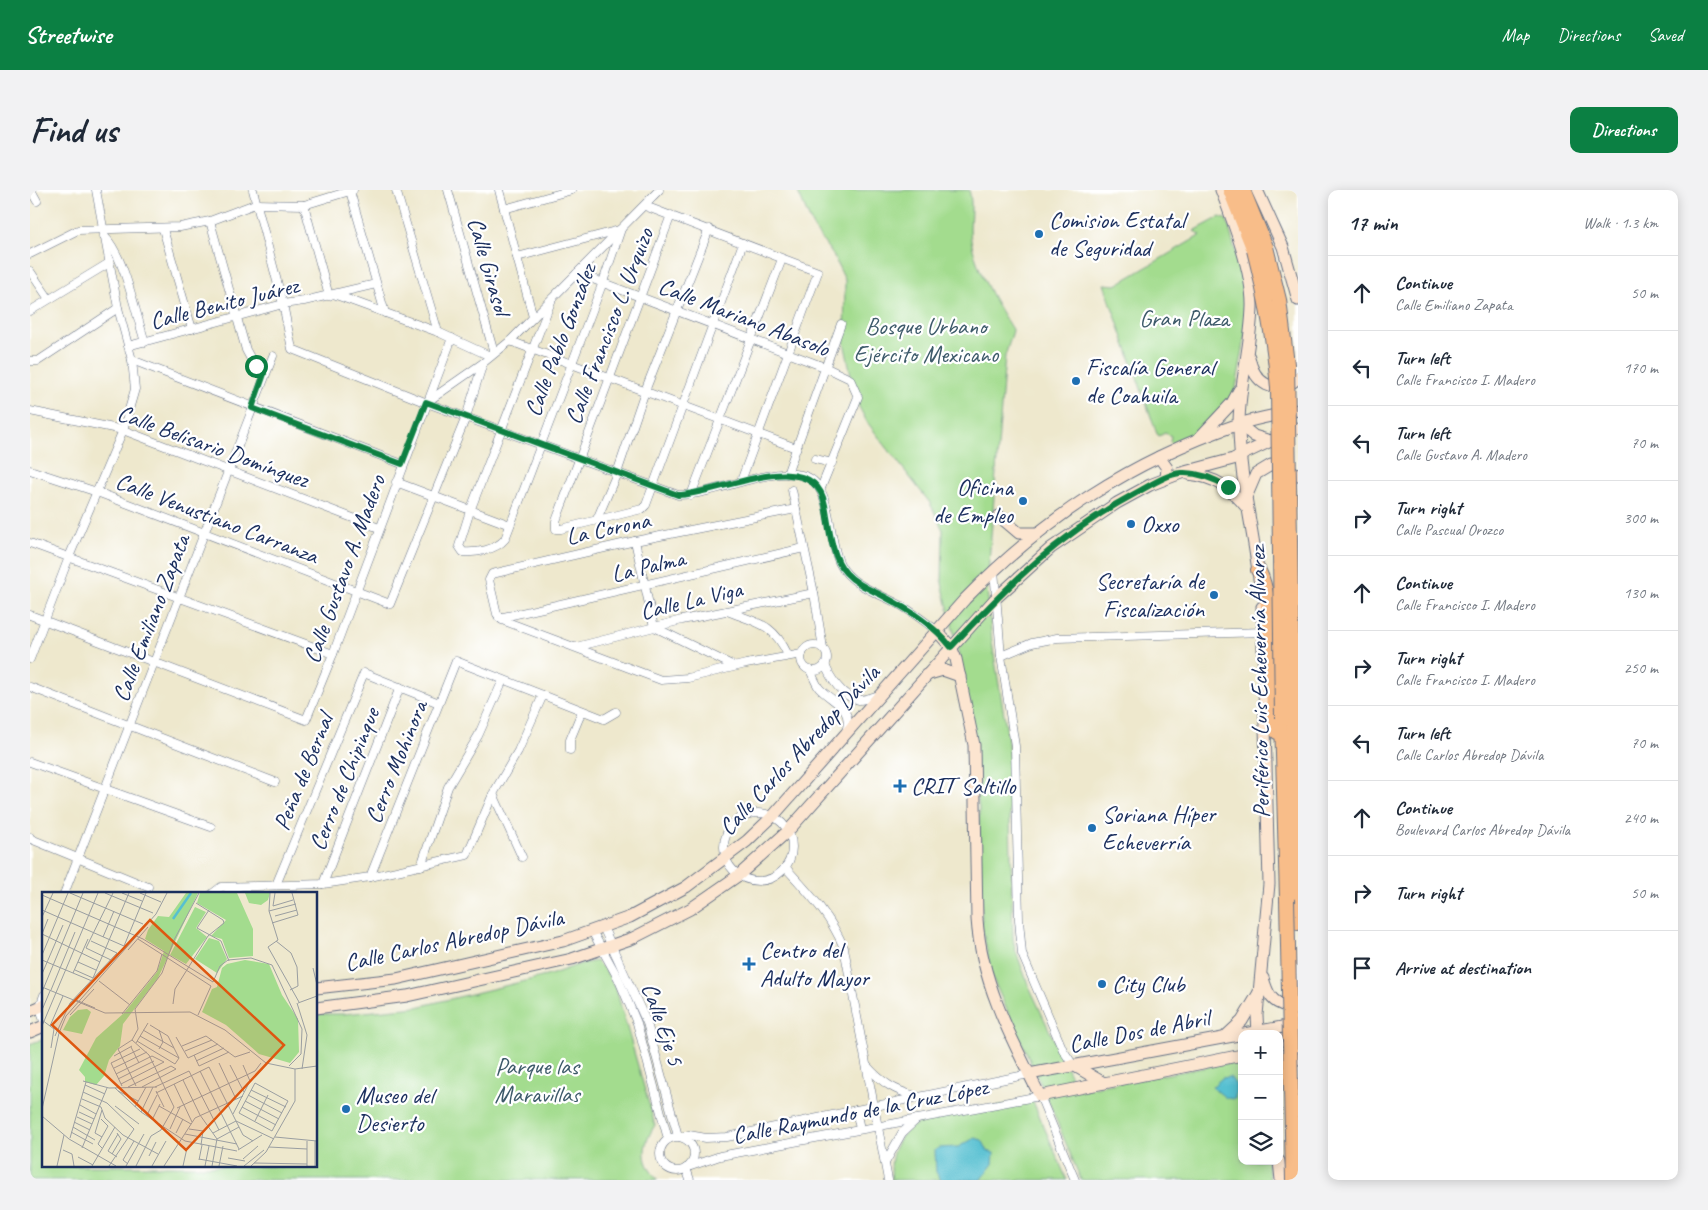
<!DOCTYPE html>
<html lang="en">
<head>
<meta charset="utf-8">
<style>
  body { margin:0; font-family:Caveat,sans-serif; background:#f2f2f3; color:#1f2937 }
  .controls { position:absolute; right:15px; bottom:15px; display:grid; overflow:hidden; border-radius:10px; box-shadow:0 2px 12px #0003 }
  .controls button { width:45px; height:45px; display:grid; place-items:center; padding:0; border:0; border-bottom:1px solid #e0e1e3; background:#fff; color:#1f2937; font:25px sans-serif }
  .stop { position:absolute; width:15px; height:15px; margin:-11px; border:4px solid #0b8043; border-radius:50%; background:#fff }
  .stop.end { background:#0b8043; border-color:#fff; box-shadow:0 1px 5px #0008 }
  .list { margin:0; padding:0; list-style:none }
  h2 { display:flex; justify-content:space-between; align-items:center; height:65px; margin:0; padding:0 20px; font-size:21px }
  h2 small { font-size:16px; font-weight:400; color:#747a83 }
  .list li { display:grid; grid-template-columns:32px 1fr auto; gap:15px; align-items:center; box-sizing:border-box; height:75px; padding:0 20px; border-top:1px solid #e0e1e3 }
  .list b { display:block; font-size:19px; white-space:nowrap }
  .list p { margin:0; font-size:16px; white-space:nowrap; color:#747a83 }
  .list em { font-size:16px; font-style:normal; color:#747a83 }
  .icon { flex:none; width:28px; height:28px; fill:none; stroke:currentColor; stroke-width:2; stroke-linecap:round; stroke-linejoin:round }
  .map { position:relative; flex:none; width:1268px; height:990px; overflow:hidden; border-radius:10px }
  header { display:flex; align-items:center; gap:30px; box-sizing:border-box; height:70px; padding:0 25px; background:#0b8043; color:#fff }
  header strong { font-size:24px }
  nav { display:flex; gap:28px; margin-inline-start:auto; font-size:18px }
  .intro { display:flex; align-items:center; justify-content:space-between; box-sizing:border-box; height:120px; padding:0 30px }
  h1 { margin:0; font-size:35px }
  .button { padding:12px 22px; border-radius:10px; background:#0b8043; color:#fff; font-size:18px; font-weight:700 }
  main { display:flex; gap:30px; padding:0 30px }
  aside { flex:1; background:#fff; border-radius:10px; box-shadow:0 2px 12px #0003 }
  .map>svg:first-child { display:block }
  .green { fill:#a3dc8e; stroke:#5f8676 }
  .water { fill:#56c0d1; stroke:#387898 }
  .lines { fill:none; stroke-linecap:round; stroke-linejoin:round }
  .street-casing { stroke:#657085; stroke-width:9 }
  .secondary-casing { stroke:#657085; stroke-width:13 }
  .highway-casing { stroke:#657085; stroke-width:16 }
  .street { stroke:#fff; stroke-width:8 }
  .secondary { stroke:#fce5d0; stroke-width:11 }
  .highway { stroke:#f8bd89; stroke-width:14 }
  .highway-bridge-casing { stroke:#657085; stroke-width:16; stroke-linecap:butt }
  .highway-bridge { stroke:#f8bd89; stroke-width:14 }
  .route { stroke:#0b8043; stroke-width:6 }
  .poi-dot { fill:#1f6fb2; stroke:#fff; stroke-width:2 }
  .labels { text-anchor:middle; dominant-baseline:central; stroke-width:4.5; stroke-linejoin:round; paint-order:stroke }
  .poi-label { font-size:24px; fill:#1b2f5e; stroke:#fff; text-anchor:start }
  .street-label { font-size:24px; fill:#1b2f5e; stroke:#fff }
  .park-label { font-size:24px; fill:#3d5a6a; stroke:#fff }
  .inset-river { fill:none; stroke:#56c0d1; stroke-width:2.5 }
  .inset-road { fill:none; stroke:#9a9ea1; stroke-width:1 }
  .view { fill:#de5710; fill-opacity:0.15; stroke:#de5710; stroke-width:2.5 }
  .inset-edge { fill:none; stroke:#1b2f5e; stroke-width:2.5 }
</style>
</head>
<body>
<header>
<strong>Streetwise</strong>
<nav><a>Map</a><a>Directions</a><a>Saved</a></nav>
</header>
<div class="intro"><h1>Find us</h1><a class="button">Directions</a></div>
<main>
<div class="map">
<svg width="1268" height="990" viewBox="0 0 1268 990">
  <rect width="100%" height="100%" fill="#fff"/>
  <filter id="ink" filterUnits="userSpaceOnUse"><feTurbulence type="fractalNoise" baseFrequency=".02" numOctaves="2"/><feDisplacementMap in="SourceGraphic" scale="10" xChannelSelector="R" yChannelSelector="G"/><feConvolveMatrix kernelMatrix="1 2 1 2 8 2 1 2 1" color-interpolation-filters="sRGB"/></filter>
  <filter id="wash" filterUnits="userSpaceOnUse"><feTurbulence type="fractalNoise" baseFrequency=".0096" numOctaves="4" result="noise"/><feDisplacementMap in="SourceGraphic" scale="20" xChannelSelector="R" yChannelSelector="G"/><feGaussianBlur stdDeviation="1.12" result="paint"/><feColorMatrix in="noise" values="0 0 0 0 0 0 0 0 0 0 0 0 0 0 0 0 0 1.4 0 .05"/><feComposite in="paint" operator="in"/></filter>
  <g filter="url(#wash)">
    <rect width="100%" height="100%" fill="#eee8cd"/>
    <!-- green -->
    <g class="green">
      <path d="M767,0H939C944,16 938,33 941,50C947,82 966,114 983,141L975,166L957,398L962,452L978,549L983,748L985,759L998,794L1047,900L1200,873L1212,877V971H1237L1240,990H1051L1018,910L962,787L952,736L949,619L928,460L912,393L913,340L900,313L837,232L827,213L814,152L815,90L803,65L784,39Z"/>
      <polygon points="1190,27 1197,30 1218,108 1214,154 1206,198 1203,205 1167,244 1144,256 1140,251 1141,246 1135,243 1129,246 1127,244 1074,94 1086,95 1171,45 1164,41"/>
      <path d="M566,771L575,780L586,799L625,935C612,956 610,971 628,990H0V854L13,849L14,976H286V824H314L387,817L520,785L550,774Z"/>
      <path d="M1002,909L1037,990H862C858,963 867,943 893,931Z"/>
    </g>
    <!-- water -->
    <g class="water">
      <polygon points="1200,887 1206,895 1205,909 1196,908 1182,897 1192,888"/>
      <polygon points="945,948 952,950 958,961 964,963 963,974 950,990 911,990 906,982 905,960 909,958 928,957"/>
    </g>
  </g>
  <g filter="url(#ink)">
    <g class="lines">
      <!-- street casing -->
      <g class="street-casing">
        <g id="street">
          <polyline points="1,0 7,11"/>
          <path d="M223,0L253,114L262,159L397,213L648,305C686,305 732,278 771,285C804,291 797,349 810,374C821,396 851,404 872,416C884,423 895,432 906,440"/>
          <polyline points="366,0 408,142"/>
          <polyline points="418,0 464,163"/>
          <polyline points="469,0 503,127"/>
          <polyline points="320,1 355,123"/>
          <polyline points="274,15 299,106"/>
          <polyline points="615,16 788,82 711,291"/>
          <polyline points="474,19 542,0"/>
          <polyline points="641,25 526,331 526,339 531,339 612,319 616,315 713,53"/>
          <polyline points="180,31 216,160 222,171 235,183"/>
          <polyline points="133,39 162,139"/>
          <path d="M74,46C94,64 106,125 115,152"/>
          <polyline points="0,64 48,40 150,37 180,31 225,14 274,15 323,0"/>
          <polyline points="487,67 589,40"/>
          <polyline points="0,81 19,109"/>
          <polyline points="547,83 797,178 820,189 828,207 791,298"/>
          <polyline points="306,105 408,142 460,166"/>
          <path d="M522,109L440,321L429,356L433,362C447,363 466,360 475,349L573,92L591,39"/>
          <polyline points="0,121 79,73"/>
          <polyline points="480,151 766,258"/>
          <polyline points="98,156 253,114 274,111 346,94"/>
          <polyline points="102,170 372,274"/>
          <polyline points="0,171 8,171 88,118"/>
          <polyline points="397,212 453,173 480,151 629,0"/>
          <polyline points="0,221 93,240 349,338"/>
          <polyline points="785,269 802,273"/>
          <polyline points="0,280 67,302 360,414 436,227 453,173"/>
          <polyline points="757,284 811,134"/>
          <polyline points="366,292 480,335"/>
          <polyline points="762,300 784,403 793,458"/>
          <polyline points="661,305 752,69"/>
          <polyline points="766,319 605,351 462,384 459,390 467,424 472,430 631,490 658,488 716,474 772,464"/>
          <polyline points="567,329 587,283 615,201 679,39"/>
          <polyline points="605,351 624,437 704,476"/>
          <polyline points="0,353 303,464"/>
          <polyline points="964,380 971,466 985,556 989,730 992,764 1033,860 1043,875"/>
          <path d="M697,421C728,433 743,433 758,465"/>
          <polyline points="0,425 276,530 303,464 422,148"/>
          <polyline points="469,428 774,358"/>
          <circle cx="784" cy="468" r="13"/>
          <polyline points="546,457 652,430 784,403"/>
          <polyline points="971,466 1002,453 1027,448 1234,442"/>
          <polyline points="0,469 39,367 93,240 105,199 102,170 88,118 66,0"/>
          <path d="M795,474C799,487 813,508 829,510C835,510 843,507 849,505"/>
          <path d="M780,480C783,486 785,492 789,498C803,513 824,517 816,542"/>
          <polyline points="0,497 245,592"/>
          <polyline points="540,560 540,550 552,521"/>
          <polyline points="0,572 181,637"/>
          <polyline points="463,604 492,667"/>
          <circle cx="728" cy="657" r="34"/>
          <polyline points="0,647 1,649 118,697"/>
          <polyline points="391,676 418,597 448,546 473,490"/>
          <path d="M755,677C778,702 801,726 814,758L858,990"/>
          <polyline points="340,687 426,471 574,529 586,522"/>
          <polyline points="293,694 370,497"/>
          <polyline points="246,695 334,483 409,513"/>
          <polyline points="34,704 243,166"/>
          <polyline points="182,704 191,697 293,694 340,687 437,665 463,604 488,561 513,505"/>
          <polyline points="197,704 209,697"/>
          <polyline points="573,737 617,833 648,946"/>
          <polyline points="562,741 588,788 607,833 638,949"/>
          <polyline points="14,805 10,816 14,832"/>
          <path d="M837,876C851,892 865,901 886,906"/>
          <polyline points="826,920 830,939"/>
          <circle cx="647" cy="964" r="17"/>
          <polyline points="650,947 659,945 676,948 697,947 999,884"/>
          <polyline points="855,973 872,943 887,929"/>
          <polyline points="658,977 690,966 1010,906 1045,990"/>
          <polyline points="656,978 660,990"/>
        </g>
      </g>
      <!-- secondary casing -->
      <g class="secondary-casing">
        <g id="secondary">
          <path d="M1191,0C1203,31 1223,84 1222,117C1221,157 1209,195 1209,234C1209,287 1223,337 1229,389"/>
          <polyline points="1227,0 1253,57 1268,110"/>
          <path d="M1219,167C1224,193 1245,208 1268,188"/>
          <polyline points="1209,234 1224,246 1240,251"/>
          <polyline points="1170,247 1202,213 1209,200"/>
          <polyline points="1129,267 1137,278 1136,288"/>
          <path d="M1158,284C1185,287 1200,297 1217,318"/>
          <polyline points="1217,305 1226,284 1241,275 1258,278 1268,285"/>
          <polyline points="969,326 989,343 1007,343"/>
          <path d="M906,440L921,457L926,469L944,555L947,729C951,792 982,850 1010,906L1212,865"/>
          <polyline points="896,485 913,480 930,486"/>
          <path d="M1233,788C1237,802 1241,813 1257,816L1268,810"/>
          <path d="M286,798L366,789L533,751L600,727L656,697L717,651L743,626L935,409C1014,328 1101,271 1209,234C1228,228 1248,225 1268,220"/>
          <polyline points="286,818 377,806 542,769 603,748 660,719 709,685 758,641 965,409 1021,358 1087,313 1120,295 1151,283 1203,269 1268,238"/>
          <polyline points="0,821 14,815"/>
          <polyline points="0,842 14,836"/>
          <polyline points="1228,844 1227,825 1239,694 1232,417"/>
          <polyline points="1197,845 1212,831 1228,804"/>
          <polyline points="1249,851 1268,844"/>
          <polyline points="1249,866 1258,865 1268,869"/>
          <polyline points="1043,875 1074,893"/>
          <polyline points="999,884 1268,834"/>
          <polyline points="1249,971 1251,990"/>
        </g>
      </g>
      <!-- highway casing -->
      <g class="highway-casing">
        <g id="highway">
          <polyline points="1200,0 1224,60"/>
          <polyline points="1213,0 1236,57"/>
          <path d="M1228,380C1244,404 1243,498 1244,531L1247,542"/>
          <polyline points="1252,528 1257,709"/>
          <polyline points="1263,528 1268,733"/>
        </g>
      </g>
      <!-- street -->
      <use href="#street" class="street"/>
      <!-- secondary -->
      <use href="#secondary" class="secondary"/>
      <!-- highway -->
      <use href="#highway" class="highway"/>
      <!-- highway-bridge casing -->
      <g class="highway-bridge-casing">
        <g id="highway-bridge">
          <polyline points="1236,57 1249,110 1257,174 1263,528"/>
          <path d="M1224,60C1236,107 1244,149 1248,198L1252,528"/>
          <polyline points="1257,709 1263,990"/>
        </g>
      </g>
      <!-- highway-bridge -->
      <use href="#highway-bridge" class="highway-bridge"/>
    </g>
  </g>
  <g class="lines" filter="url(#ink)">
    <!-- route -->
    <path class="route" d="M226,176L234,184L222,218L372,274L396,212L648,305C687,305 784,253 795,315C799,336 801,367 816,383C827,395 842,400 855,407C879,420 904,435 921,457C979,394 1029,344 1106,303C1119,296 1137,284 1151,283C1168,282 1185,289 1198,297"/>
  </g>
  <!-- markers -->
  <g class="poi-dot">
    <circle cx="1009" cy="44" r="5"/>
    <circle cx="1046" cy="191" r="5"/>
    <circle cx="993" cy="311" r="5"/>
    <circle cx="1101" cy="334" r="5"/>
    <circle cx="1184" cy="405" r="5"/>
    <path d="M867.5 588.5h5v5h5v5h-5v5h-5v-5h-5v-5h5z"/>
    <circle cx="1062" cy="638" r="5"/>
    <path d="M716.5 766.5h5v5h5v5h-5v5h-5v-5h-5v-5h5z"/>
    <circle cx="1072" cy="794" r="5"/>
    <circle cx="316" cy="919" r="5"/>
  </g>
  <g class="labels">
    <!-- poi labels -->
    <g class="poi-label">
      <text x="1019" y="30">Comision Estatal<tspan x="1019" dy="28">de Seguridad</tspan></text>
      <text x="1056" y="177">Fiscalía General<tspan x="1056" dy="28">de Coahuila</tspan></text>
      <text x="983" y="297" text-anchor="end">Oficina<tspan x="983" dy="28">de Empleo</tspan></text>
      <text x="1111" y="334">Oxxo</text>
      <text x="1174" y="391" text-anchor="end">Secretaría de<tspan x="1174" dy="28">Fiscalización</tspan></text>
      <text x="881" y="596">CRIT Saltillo</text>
      <text x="1072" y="624">Soriana Híper<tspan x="1072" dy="28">Echeverría</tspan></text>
      <text x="730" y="760">Centro del<tspan x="730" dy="28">Adulto Mayor</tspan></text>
      <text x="1082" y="794">City Club</text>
      <text x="326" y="905">Museo del<tspan x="326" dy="28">Desierto</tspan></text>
    </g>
    <!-- street labels -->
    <g class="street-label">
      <text transform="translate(459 76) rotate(74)">Calle Girasol</text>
      <text transform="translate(194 113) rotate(-14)">Calle Benito Juárez</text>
      <text transform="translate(714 127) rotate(21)">Calle Mariano Abasolo</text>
      <text transform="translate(579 136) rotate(-69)">Calle Francisco L. Urquizo</text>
      <text transform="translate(530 150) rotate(-69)">Calle Pablo González</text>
      <text transform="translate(183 256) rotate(20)">Calle Belisario Domínguez</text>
      <text transform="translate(187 328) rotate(21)">Calle Venustiano Carranza</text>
      <text transform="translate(578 338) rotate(-12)">La Corona</text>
      <text transform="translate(618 376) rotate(-13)">La Palma</text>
      <text transform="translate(314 379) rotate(-70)">Calle Gustavo A. Madero</text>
      <text transform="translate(661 410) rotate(-13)">Calle La Viga</text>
      <text transform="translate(121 428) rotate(-69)">Calle Emiliano Zapata</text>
      <text transform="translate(1229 492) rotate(-91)">Periférico Luis Echeverría Álvarez</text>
      <text transform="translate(769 560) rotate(-47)">Calle Carlos Abredop Dávila</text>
      <text transform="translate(366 572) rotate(-68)">Cerro Mohinora</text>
      <text transform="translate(273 582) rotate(-68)">Peña de Bernal</text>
      <text transform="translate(314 589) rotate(-68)">Cerro de Chipinque</text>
      <text transform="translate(424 750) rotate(-12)">Calle Carlos Abredop Dávila</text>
      <text transform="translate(633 834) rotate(71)">Calle Eje 5</text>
      <text transform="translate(1109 841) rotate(-11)">Calle Dos de Abril</text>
      <text transform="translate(830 921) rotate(-11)">Calle Raymundo de la Cruz López</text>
    </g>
    <!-- park labels -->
    <g class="park-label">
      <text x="1154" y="128">Gran Plaza</text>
      <text x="896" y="136">Bosque Urbano<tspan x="896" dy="28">Ejército Mexicano</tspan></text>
      <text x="507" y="876">Parque las<tspan x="507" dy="28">Maravillas</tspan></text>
    </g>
  </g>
  <!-- overview -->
  <g transform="translate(12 702)">
    <rect width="275" height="275" fill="#eee8cd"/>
    <path d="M144,1H156L116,86L81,132L78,154L67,168L62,184L54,193L43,190V185L37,178L54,146L82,121L115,80L122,59L103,47L106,38L116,24L127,25ZM158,1H195L211,37V64L187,66L180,47L169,44L184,28L155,11ZM203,1H228L226,8L219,13L207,11ZM153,15L164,20L154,36L165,45L144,72L128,63ZM167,46L177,49L185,67L175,81L153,67ZM203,68L227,72L240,103L256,127L257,160L248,171L217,162L184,133L160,120L170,97L175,95L180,76L185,72ZM36,118L45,117L49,120L40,142L21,138L28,125Z" fill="#a3dc8e"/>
    <path class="inset-river" d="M131,27L149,1"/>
    <path class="inset-road" d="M28,1L101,32M63,1L111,21M80,1L100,9M98,1L119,10M228,1L227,19L236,48L226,55L257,110M233,1L231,14L251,8M0,3L101,47L171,90M154,11L181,28M0,18L82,54L104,1M167,18L155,36L179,49L187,69M227,19L254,12M233,24L255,18M0,25L11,1M230,31L256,23L250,1M0,42L58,70M0,42L6,27M61,45L72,19M96,47L169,94M49,49L75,61M234,49L249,61L255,75L256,94L248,98M44,56L71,1M44,56L69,68M86,58L106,35M0,63L26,1M0,68L50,89M36,70L54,78M271,76L275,93M33,78L51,86M31,81L46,47M0,82L21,33M51,86L87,1M57,89L88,113M171,90L178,74L186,68L209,66L230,73L260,137L259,162L247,174M0,95L63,121L148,120L183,138L224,171L253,177L275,174M9,98L33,40M0,100L41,1M34,108L53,116M255,111L265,143L260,177M256,111L275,104M131,112L133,97L166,44L182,31L181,28M0,118L8,99M80,122L115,79L120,62M28,123L52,97M156,123L169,94M0,128L12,137L9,156M108,133L126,144L137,166M0,134L56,1M8,134L21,104M101,138L132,156M117,138L121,150L117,157M13,144L28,111L75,61M98,144L137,166M134,145L146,166L176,152M90,148L96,137L93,117L120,81L132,48L157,1M90,148L107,163L132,215L119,238L109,244L94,274M90,148L76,157L94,194M95,149L133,172L137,166M94,151L106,131M140,154L164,144L193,165L208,160M89,155L97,171M143,159L170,148M152,163L157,174L187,160M72,164L90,154M154,169L182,156M177,171L194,207M188,173L202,200M72,176L105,160M158,179L197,257M74,182L110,164L122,170L79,192M76,187L112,169M141,188L158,223L175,247L170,274M41,189L67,196L115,195M213,191L246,209L230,239L197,221ZM132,192L150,230M43,193L63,202M80,194L69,171L98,157M86,195L129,174L134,177L100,195M113,195L147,179L177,238M73,196L99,220L143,249L195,259M209,198L244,215M76,199L96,209M114,199L122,215M41,200L65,211L92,237L67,274M114,201L167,175L201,243L211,249M206,203L240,221M40,207L59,215L63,226L81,243L116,262M203,209L237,227M38,213L54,222M73,214L97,232M117,214L149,232M93,215L104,195M200,215L234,233M135,216L213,179L219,171M0,217L17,141L24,124L114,22L125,1M37,220L52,227M99,220L111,195M191,222L208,189L201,173M105,223L115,203M0,224L27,247L74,274M35,225L50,232M111,226L118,212M59,227L66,234L56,252L60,256M213,229L226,203M32,230L48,238M31,235L53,248M128,237L138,215M147,237L161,239L159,253M29,240L51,252M134,241L141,227M171,241L194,229L232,247M143,242L195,252M60,245L53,241L60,218M233,245L275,249M28,246L44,190M175,247L197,235M273,249V274M227,255L265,257M40,256L65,196M21,258L30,262L32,274M196,258L220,243M70,262L79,247L75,241M107,264L114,250M36,265L51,273M75,265L66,259L76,242M186,266L203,269M157,267L195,274M201,267L216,254M157,268L160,253M212,271L265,272M86,272L81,268L92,249M15,274L22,243M50,274L73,235M84,274L102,242M110,274L124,249M122,274L153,226L201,204M141,274L145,256M163,274L167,254M177,274L181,254M202,274L222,258M209,274L224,260L253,209V177M265,274V249"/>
    <path class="view" d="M108,28L242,153L144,258L10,133Z"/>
    <rect width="275" height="275" class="inset-edge"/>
  </g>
</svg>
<div class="controls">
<button>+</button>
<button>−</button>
<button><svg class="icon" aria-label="layers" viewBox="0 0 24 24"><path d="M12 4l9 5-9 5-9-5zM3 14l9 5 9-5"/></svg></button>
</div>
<div class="stop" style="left:226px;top:176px"></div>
<div class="stop end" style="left:1198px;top:297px"></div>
</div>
<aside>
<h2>17 min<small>Walk · 1.3 km</small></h2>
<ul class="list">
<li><svg class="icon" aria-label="ahead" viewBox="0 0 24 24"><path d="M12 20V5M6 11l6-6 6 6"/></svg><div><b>Continue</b><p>Calle Emiliano Zapata</p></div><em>50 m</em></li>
<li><svg class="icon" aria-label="left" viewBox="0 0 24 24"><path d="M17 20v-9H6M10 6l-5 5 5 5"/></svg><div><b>Turn left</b><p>Calle Francisco I. Madero</p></div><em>170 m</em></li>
<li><svg class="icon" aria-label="left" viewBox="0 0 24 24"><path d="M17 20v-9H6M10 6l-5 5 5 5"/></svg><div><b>Turn left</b><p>Calle Gustavo A. Madero</p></div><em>70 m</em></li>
<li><svg class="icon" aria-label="right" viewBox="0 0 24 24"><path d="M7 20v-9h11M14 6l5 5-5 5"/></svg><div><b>Turn right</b><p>Calle Pascual Orozco</p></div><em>300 m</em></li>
<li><svg class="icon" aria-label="ahead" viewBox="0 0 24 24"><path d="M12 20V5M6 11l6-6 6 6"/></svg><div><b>Continue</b><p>Calle Francisco I. Madero</p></div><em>130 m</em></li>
<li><svg class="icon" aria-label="right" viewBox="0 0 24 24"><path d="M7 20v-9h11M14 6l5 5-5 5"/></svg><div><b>Turn right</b><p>Calle Francisco I. Madero</p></div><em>250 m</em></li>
<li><svg class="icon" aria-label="left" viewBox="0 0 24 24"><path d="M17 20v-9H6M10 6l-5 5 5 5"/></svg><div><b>Turn left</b><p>Calle Carlos Abredop Dávila</p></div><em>70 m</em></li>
<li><svg class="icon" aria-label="ahead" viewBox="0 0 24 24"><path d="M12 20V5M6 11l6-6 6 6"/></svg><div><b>Continue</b><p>Boulevard Carlos Abredop Dávila</p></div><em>240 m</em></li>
<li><svg class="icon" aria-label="right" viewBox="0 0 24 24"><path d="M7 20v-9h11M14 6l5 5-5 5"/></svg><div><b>Turn right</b></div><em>50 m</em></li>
<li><svg class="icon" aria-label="arrive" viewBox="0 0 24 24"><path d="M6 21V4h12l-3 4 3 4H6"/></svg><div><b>Arrive at destination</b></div></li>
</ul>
</aside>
</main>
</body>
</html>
